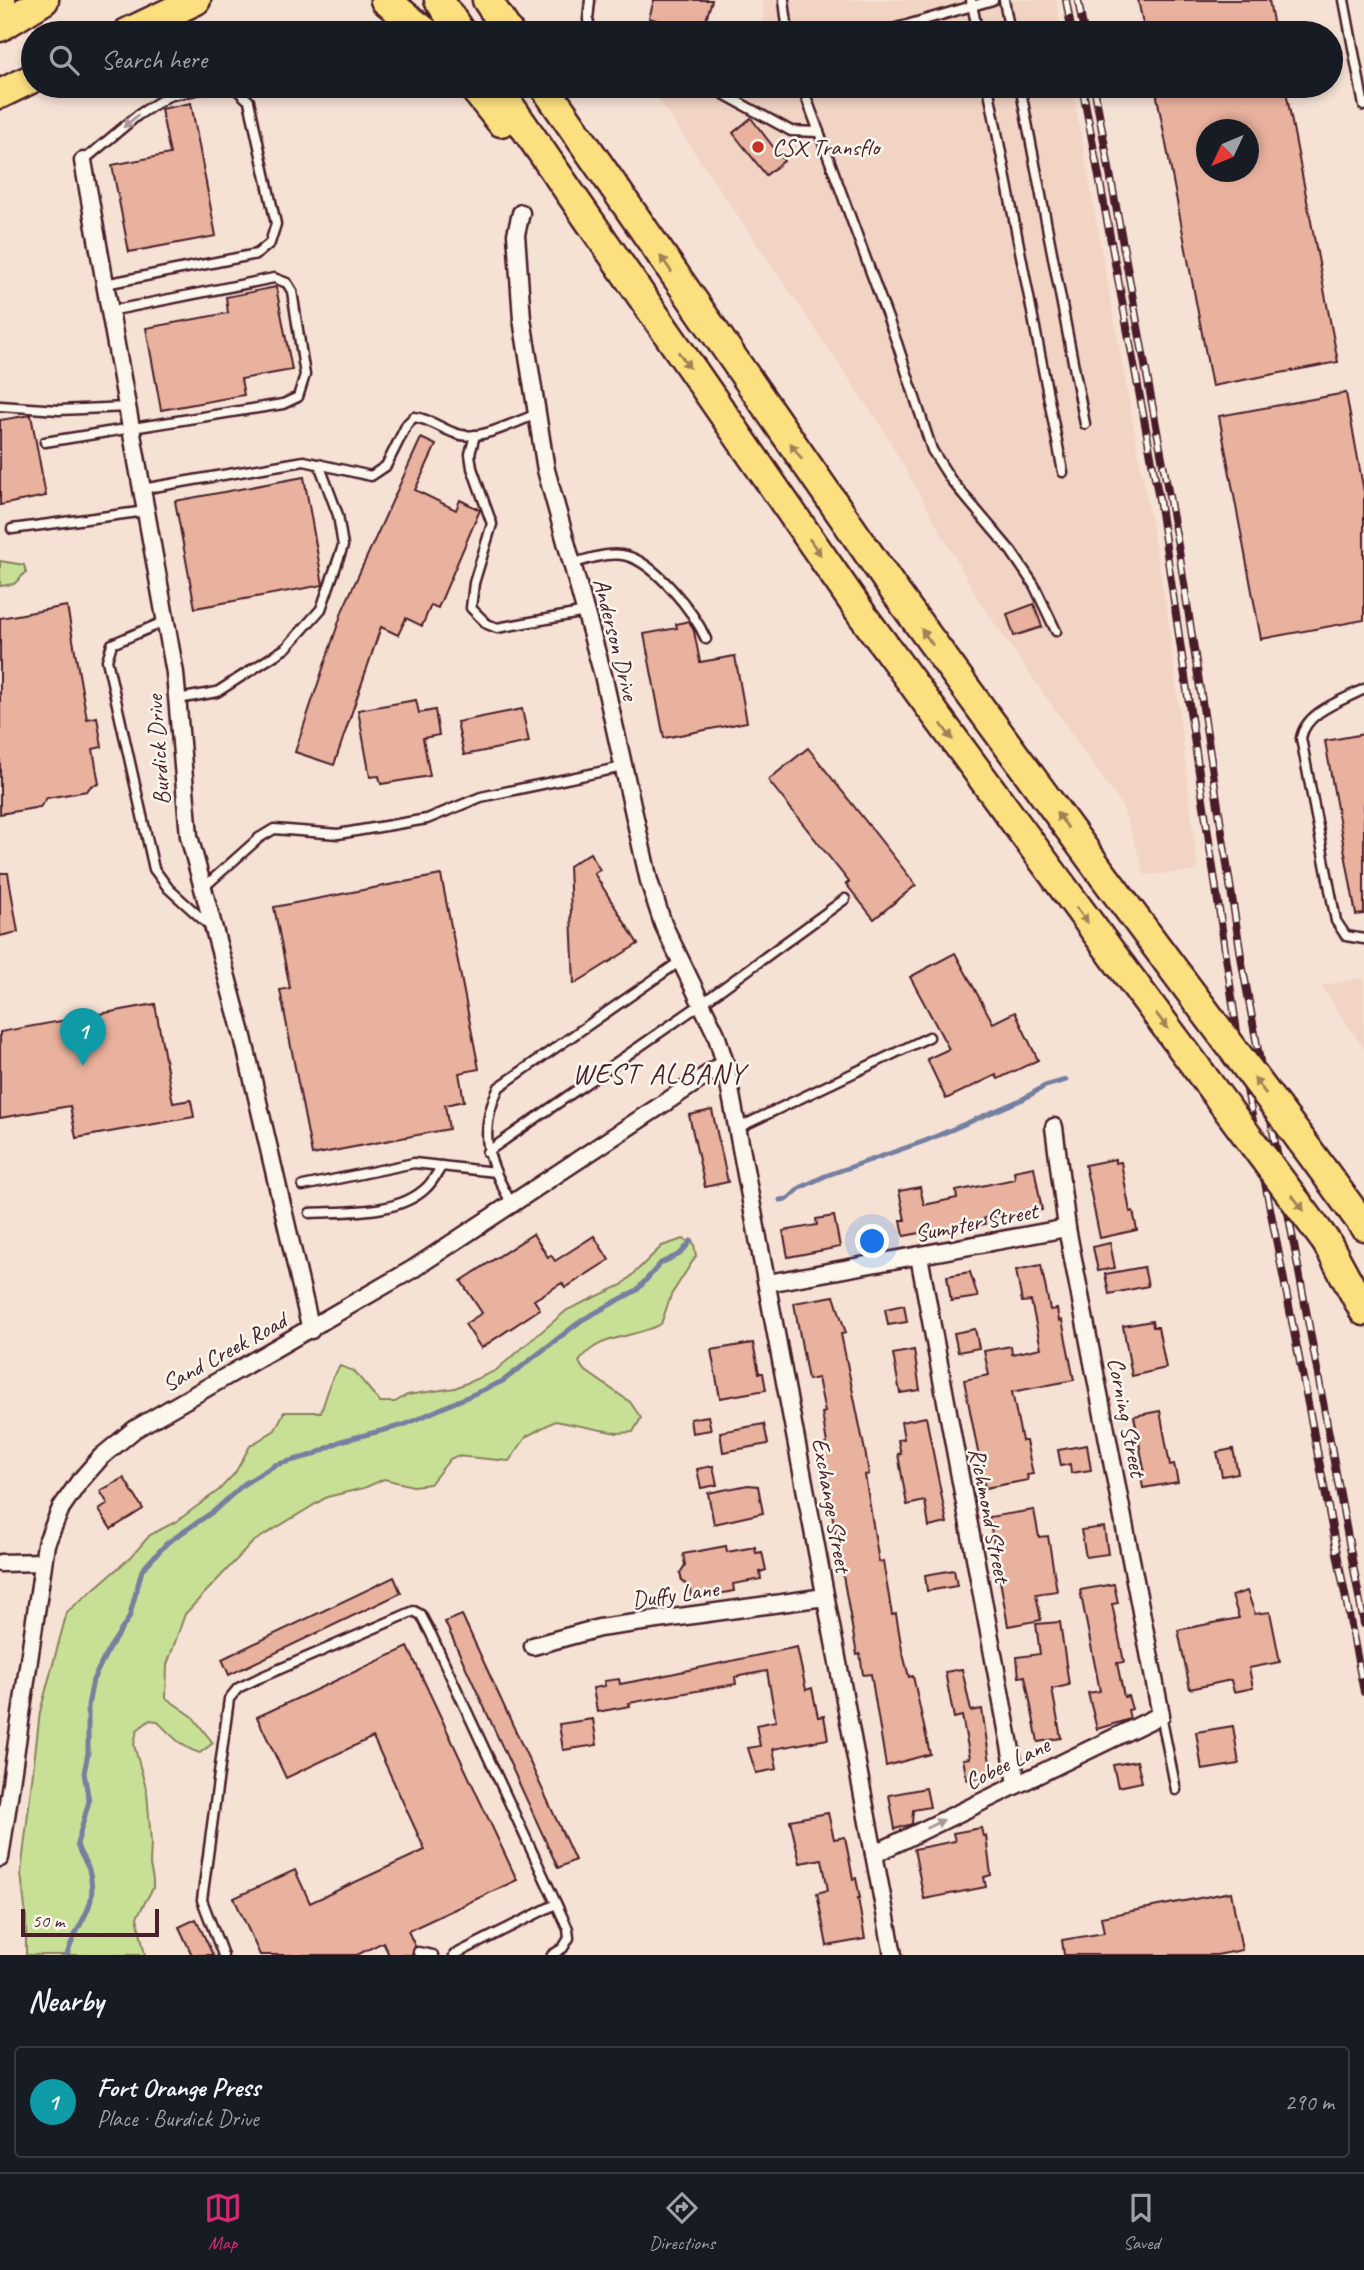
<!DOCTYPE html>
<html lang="en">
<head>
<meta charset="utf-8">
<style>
  body { margin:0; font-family:Caveat,sans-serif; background:#20242c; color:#f1f3f6 }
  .compass { position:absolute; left:1196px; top:119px; width:63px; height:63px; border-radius:50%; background:#171b24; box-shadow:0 4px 10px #0003; rotate:226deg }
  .scale { position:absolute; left:21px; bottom:18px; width:138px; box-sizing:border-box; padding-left:7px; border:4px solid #4a1f2b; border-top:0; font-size:19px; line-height:24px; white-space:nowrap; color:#4a1f2b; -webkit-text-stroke:5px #fbf7ec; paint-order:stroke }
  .you { position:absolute; left:873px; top:1242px; width:24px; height:24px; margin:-18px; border:5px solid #fff; border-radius:50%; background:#1a73e8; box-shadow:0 0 0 10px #1a73e833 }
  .badge { display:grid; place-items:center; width:46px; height:46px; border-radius:50%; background:#db2777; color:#fff; font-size:23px; font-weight:700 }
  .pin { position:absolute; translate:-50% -58px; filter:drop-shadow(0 2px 4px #0008) }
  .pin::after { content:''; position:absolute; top:37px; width:24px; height:21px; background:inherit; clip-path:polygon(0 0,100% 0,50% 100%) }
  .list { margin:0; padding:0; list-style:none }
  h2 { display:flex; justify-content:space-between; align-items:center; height:91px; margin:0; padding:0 28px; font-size:30px }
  h2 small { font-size:23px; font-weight:400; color:#9ea1a6 }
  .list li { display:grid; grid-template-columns:46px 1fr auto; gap:21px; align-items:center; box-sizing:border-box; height:112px; margin:0 14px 14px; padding:0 14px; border:2px solid #363941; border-radius:7px }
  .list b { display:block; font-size:26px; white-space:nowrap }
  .list p { margin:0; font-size:23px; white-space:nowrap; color:#9ea1a6 }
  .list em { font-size:23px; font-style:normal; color:#9ea1a6 }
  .icon { flex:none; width:38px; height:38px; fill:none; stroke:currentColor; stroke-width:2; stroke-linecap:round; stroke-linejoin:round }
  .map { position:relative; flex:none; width:1364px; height:1955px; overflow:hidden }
  .search { position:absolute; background:#171b24; box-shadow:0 4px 10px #0003; left:21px; right:21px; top:21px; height:77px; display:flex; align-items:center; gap:18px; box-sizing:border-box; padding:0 24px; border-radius:38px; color:#9ea1a6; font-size:26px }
  .sheet { height:217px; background:#171b24 }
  nav { display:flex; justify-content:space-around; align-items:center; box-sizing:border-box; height:98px; border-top:2px solid #363941; background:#171b24; font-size:19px; color:#9ea1a6 }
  nav a { display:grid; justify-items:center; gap:4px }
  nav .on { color:#db2777 }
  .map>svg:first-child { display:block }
  .built { fill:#f2d4c4 }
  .green { fill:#c8e096; stroke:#898060; stroke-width:2 }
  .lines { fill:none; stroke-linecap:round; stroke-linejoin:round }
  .stream { stroke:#757f9f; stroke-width:5 }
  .building { fill:#e9b29e; stroke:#4a1f2b; stroke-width:2; fill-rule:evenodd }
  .service-casing { stroke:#4a1f2b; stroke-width:13 }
  .minor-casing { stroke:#4a1f2b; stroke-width:21 }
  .motorway-casing { stroke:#4a1f2b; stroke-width:33 }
  .service { stroke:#fbf7ec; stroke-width:8 }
  .minor { stroke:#fbf7ec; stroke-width:16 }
  .motorway { stroke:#fce080; stroke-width:28 }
  .rail-casing { stroke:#4a1f2b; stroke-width:8 }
  .rail { stroke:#fbf7ec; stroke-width:5; stroke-dasharray:16; stroke-linecap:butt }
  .motorway-bridge-casing { stroke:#4a1f2b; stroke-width:33; stroke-linecap:butt }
  .motorway-bridge { stroke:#fce080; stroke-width:28 }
  .oneway { fill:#ab9695 }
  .oneway2 { fill:#a38056 }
  .poi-dot { fill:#c8321e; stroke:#fbf7ec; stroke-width:2.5 }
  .labels { text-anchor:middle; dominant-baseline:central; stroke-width:5; stroke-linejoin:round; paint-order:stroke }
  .poi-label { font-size:24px; fill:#4a1f2b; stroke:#fbf7ec; text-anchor:start }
  .street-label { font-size:24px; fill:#4a1f2b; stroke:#fbf7ec }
  .quarter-label { font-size:28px; letter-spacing:2px; fill:#4a1f2b; stroke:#fbf7ec }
</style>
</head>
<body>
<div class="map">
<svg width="1364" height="1955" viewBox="0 0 1364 1955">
  <rect width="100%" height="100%" fill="#f6e2d5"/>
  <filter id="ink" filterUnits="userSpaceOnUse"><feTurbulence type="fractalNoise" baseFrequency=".0143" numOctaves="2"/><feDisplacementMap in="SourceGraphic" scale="14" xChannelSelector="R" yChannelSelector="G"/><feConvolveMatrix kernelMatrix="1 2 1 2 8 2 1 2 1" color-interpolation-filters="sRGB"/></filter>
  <g filter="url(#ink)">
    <!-- built -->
    <g class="built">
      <polygon points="763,0 1056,0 1062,33 760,33 763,31"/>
      <polygon points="649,86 1072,86 1168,616 1198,871 1145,875 1122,806 981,604 881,426"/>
      <polygon points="1364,977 1364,1049 1321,986"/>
    </g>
    <!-- green -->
    <g class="green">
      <polygon points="0,561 24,565 26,572 14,584 0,586"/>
      <path d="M683,1239L694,1244L696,1256L671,1295L661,1324C634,1339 598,1333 579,1362L583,1369L630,1402L641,1418L633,1432L617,1433L555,1421L527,1436L509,1461L456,1456L450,1459L430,1484L413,1486L384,1479L364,1488L327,1497L253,1542L185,1614L167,1665L166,1698L192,1716L213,1743L200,1753C182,1748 170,1734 157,1721L150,1720L137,1730L134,1745L147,1792L151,1842L150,1865L153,1880V1888L137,1917L145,1955H26V1917L21,1873L40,1712L67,1612L131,1557L150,1535L177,1521L219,1490L235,1473L250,1446L275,1430L284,1412H321L332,1379L340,1366L354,1371L380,1402H395L407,1395L455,1388L495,1371L567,1310L622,1285L662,1246Z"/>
    </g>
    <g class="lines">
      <!-- stream -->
      <g class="stream">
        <polyline points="780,1200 788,1199 800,1188 825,1176 925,1141 1023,1099 1045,1086 1066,1080"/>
        <path d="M67,1955C77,1920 100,1909 89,1870C86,1861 79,1854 77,1844L89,1801L84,1773L88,1753V1706L93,1680L108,1650L129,1618L142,1570L167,1543L214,1511L244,1484L275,1465L313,1455L341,1441L404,1425L503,1381L582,1320L637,1290L661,1263L680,1254L691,1241"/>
      </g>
    </g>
    <!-- building -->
    <g class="building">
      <polygon points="654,0 712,0 702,33 649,18"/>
      <polygon points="1138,0 1269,0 1275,33 1145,33"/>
      <path d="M1155,86H1285L1338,362L1212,386ZM1207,130H1249V172H1207Z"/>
      <polygon points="191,103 216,236 129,252 112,165 170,154 161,109"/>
      <polygon points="751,118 784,161 766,175 733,133"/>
      <polygon points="276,287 292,370 241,379 244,395 161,410 146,328 228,313 226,297"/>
      <polygon points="1346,393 1364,492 1364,620 1261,639 1219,416"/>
      <polygon points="31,415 46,496 0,505 0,420"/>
      <polygon points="421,438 436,445 415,490 456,510 460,500 480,510 438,608 431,605 422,626 406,618 398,635 381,627 334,765 295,752 343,609"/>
      <polygon points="304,477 323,585 195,608 175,501"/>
      <polygon points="1034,604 1042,627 1014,636 1007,614"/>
      <polygon points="67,606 87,719 97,717 102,747 93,749 99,784 91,786 87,791 47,798 40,807 0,814 0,618"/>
      <polygon points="689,621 694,631 700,662 735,656 747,722 664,738 644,634 677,628 676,624"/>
      <polygon points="416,700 419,713 435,710 439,735 423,738 430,776 381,784 379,776 370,777 358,710"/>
      <polygon points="522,709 529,742 464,755 457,722"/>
      <polygon points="1364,734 1364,914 1356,915 1325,741"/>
      <polygon points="808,748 916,885 874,919 846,884 849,882 768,780"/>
      <polygon points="590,853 600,870 594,873 638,944 574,984 569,866"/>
      <polygon points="0,873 8,873 18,932 0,936"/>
      <polygon points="441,875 479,1069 459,1073 464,1101 445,1105 449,1129 312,1155 280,990 290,988 274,907"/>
      <polygon points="955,953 993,1023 1015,1012 1038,1060 998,1079 996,1075 946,1099 927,1059 949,1049 910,977"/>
      <polygon points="155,1004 173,1103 191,1100 194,1117 76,1138 70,1106 0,1118 0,1032"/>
      <polygon points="712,1110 728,1182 705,1187 689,1115"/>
      <polygon points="1115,1159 1115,1163 1121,1162 1130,1212 1133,1211 1137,1230 1100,1238 1085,1165"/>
      <polygon points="1034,1167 1042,1210 984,1218 985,1224 968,1227 967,1224 904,1236 901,1220 905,1220 899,1191 920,1187 924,1205 957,1198 956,1191 1015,1179 1014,1171"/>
      <polygon points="834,1216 840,1247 788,1257 783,1231 817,1225 816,1219"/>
      <polygon points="533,1234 548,1257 551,1255 555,1261 594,1236 609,1260 565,1288 562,1283 534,1300 540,1309 481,1348 465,1324 482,1313 461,1281"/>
      <polygon points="1110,1243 1115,1268 1098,1271 1093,1247"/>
      <polygon points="1041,1265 1050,1310 1057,1309 1059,1321 1062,1320 1074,1380 1012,1392 1022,1441 1026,1441 1033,1474 1027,1475 1028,1480 985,1488 964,1380 989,1375 984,1351 1011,1346 1012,1354 1041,1348 1031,1301 1022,1302 1016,1270"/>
      <polygon points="1144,1267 1148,1286 1109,1294 1105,1274"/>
      <polygon points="970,1272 978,1297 951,1301 947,1276"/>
      <polygon points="834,1296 846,1333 841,1334 866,1456 869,1474 865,1475 879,1562 883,1561 892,1615 896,1614 902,1650 909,1677 913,1676 930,1754 886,1766 871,1674 863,1675 860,1654 857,1655 833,1519 821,1445 827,1444 822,1413 825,1412 818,1378 808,1380 794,1303"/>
      <polygon points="904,1305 907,1322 888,1325 885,1309"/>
      <polygon points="1152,1321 1153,1327 1158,1327 1166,1368 1132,1376 1123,1326"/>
      <polygon points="975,1329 979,1348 958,1352 954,1333"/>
      <polygon points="753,1343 759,1373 763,1373 766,1390 720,1398 711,1350"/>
      <polygon points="914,1350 920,1390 900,1393 893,1354"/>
      <polygon points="1160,1411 1170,1465 1174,1464 1178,1482 1143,1488 1140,1470 1144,1469 1134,1416"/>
      <polygon points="708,1416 711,1430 692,1433 690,1419"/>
      <polygon points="926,1417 947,1523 929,1527 925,1501 907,1505 898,1454 901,1454 898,1440 904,1439 901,1422"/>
      <polygon points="764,1424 768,1444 723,1452 720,1432"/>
      <polygon points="1087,1445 1091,1470 1071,1473 1070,1464 1061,1466 1058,1450"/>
      <polygon points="1233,1449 1238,1473 1222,1476 1217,1452"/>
      <polygon points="713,1466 717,1485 701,1488 697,1469"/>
      <polygon points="124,1478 143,1509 111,1529 99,1510 108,1504 100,1491"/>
      <polygon points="748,1485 758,1486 763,1513 714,1524 708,1493"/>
      <polygon points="1034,1510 1039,1537 1048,1536 1057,1591 1036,1594 1041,1620 1008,1626 989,1517"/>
      <polygon points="1104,1527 1108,1554 1086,1557 1081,1530"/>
      <polygon points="726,1546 727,1552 755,1547 756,1553 762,1552 766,1570 760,1572 761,1579 733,1584 734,1591 692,1599 689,1587 682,1581 680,1573 685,1565 683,1554"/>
      <polygon points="954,1570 957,1586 927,1591 925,1575"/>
      <polygon points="394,1577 401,1593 229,1675 222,1659"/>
      <polygon points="1114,1584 1118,1603 1112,1604 1124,1662 1117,1663 1124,1697 1128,1696 1132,1709 1128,1710 1130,1719 1097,1729 1088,1693 1100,1691 1080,1590"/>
      <polygon points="1247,1591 1255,1614 1270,1612 1280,1662 1249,1668 1253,1688 1234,1692 1231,1680 1190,1689 1178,1630 1239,1618 1232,1596"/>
      <polygon points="462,1615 575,1860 558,1868 445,1622"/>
      <polygon points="1060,1622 1069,1685 1052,1689 1061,1738 1038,1742 1025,1676 1019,1677 1017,1657 1040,1654 1036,1624"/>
      <polygon points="408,1647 517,1880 408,1931 415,1946 412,1955 389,1955 383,1942 357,1955 260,1955 234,1898 295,1870 310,1903 425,1850 373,1737 286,1778 257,1717"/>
      <polygon points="797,1647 806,1690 812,1688 818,1717 824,1716 828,1739 773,1749 777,1769 756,1773 748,1748 760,1746 756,1725 776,1721 767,1671 735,1677 736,1684 629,1703 630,1706 597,1712 593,1688 605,1686 604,1681 619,1679 620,1684 652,1678"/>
      <polygon points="962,1669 971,1711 982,1709 992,1776 967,1780 963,1759 970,1758 962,1716 954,1718 945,1672"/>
      <polygon points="593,1719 597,1745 563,1750 559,1724"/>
      <polygon points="1233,1726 1239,1764 1202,1770 1196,1732"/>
      <polygon points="1137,1761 1142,1782 1118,1787 1113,1765"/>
      <polygon points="926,1788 930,1807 913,1810 912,1824 895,1829 889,1795"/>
      <polygon points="828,1813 834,1839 845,1837 853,1879 856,1878 860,1898 858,1898 865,1939 827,1946 817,1893 828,1890 822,1859 800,1863 790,1820"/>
      <polygon points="981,1828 983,1836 986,1836 991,1875 984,1877 986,1887 924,1899 914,1849 955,1841 953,1833"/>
      <polygon points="1231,1892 1242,1950 1217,1955 1064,1955 1062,1940 1104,1933 1101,1917"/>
      <polygon points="196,1919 213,1955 192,1955 179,1927"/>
    </g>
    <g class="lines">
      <!-- service casing -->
      <g class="service-casing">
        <g id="service">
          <polyline points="590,0 588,20 592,33"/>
          <polyline points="784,0 788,33"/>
          <polyline points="971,0 978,33"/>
          <polyline points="1004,0 1010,33"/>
          <polyline points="1344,0 1364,106"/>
          <polyline points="879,33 993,0"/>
          <polyline points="709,86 791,131 819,132"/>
          <polyline points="802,86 897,343 932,450 951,480 1011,551 1034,585 1056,631"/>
          <polyline points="988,86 1063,472"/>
          <polyline points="1020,86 1085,424"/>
          <polyline points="83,161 138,115 168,96 215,86"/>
          <polyline points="105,284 257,254 270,243 276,224 249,101 233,86"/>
          <polyline points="0,406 59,410 128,407"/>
          <polyline points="475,435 470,454 472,468 492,524 474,583 471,608 487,624 497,628 586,612"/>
          <polyline points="45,442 283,404 298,397 305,375 292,291 287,283 274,278 110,311"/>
          <path d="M142,489L304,461L371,476L386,466L407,424L414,417C432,419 445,432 461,435C484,439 515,422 537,414"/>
          <polyline points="12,529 146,511"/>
          <path d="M573,563C590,559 610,551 627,556C656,564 694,612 706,639"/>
          <polyline points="166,621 112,644 107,660 154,869 169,889 211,927"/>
          <path d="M1364,689C1342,701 1306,711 1301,738L1336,921L1346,936L1364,939"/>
          <polyline points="178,699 217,692 286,648 321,609 343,546 338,515 319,464"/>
          <polyline points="203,888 259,838 274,829 338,834 427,819 481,797 623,767"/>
          <polyline points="738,1128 929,1037"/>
          <polyline points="487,1152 701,1004 845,899"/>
          <polyline points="303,1186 414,1163 495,1172"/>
          <path d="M513,1206C489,1163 476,1135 499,1087L679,962"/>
          <path d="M310,1213C346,1211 398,1215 426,1188C432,1183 437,1173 442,1166"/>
          <polyline points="1161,1715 1176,1790"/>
          <polyline points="418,1952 433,1955"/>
          <polyline points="223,1955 202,1900 229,1699 238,1688 259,1678 414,1611 421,1615 431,1634 568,1929 569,1938 563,1948 552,1955"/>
          <polyline points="454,1955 556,1904"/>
        </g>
      </g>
      <!-- minor casing -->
      <g class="minor-casing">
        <g id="minor">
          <polyline points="83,161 175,673 189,836 243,1037 311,1330"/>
          <polyline points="521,213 516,234 522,319 546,470 603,675 649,881 663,924 716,1034 725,1063 893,1955"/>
          <polyline points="919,1256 1017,1783"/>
          <polyline points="768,1283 1067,1228"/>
          <polyline points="0,1563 43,1562"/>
          <polyline points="533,1646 599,1628 825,1597"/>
          <polyline points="874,1854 1161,1715 1067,1228 1054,1127"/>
          <polyline points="0,1858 46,1544 61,1508 79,1482 101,1457 135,1429 413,1269 725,1063"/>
        </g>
      </g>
      <!-- motorway casing -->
      <g class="motorway-casing">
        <g id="motorway">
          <polyline points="0,0 1,0"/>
          <polyline points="385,0 427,33"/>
          <polyline points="439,0 461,33"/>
          <polyline points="487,0 509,33"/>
          <polyline points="0,27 44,0"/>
          <polyline points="127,33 196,0"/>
          <polyline points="472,86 501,122"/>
          <polyline points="496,86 863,616 1121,966"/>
          <polyline points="544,86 896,593 1103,875"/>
          <polyline points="0,94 33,78"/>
          <polyline points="1301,1140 1364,1226"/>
          <polyline points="1327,1243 1364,1311"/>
        </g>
      </g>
      <!-- service -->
      <use href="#service" class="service"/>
      <!-- minor -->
      <use href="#minor" class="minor"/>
      <!-- motorway -->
      <use href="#motorway" class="motorway"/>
      <!-- rail casing -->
      <g class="rail-casing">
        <g id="rail">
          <polyline points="1066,0 1072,33"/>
          <polyline points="1078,0 1084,33"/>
          <polyline points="1082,86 1159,499 1241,1059 1364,1692"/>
          <polyline points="1094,86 1179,551 1243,969 1364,1624"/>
        </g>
      </g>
      <!-- rail -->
      <use href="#rail" class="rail"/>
      <!-- motorway-bridge casing -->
      <g class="motorway-bridge-casing">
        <g id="motorway-bridge">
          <polyline points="1103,875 1301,1140"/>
          <polyline points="1121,966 1327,1243"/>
        </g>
      </g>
      <!-- motorway-bridge -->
      <use href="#motorway-bridge" class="motorway-bridge"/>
    </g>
    <!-- one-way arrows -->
    <defs><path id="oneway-solid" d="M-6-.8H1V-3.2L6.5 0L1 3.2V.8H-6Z" transform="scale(1.75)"/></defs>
    <g class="oneway">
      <use href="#oneway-solid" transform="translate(131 121) rotate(140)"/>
      <use href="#oneway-solid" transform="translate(935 1824) rotate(-26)"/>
    </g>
    <g class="oneway2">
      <use href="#oneway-solid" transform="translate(666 264) rotate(-125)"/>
      <use href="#oneway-solid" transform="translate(684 360) rotate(55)"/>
      <use href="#oneway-solid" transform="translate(796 451) rotate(-125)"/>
      <use href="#oneway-solid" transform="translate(815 547) rotate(55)"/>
      <use href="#oneway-solid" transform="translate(927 637) rotate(-126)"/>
      <use href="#oneway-solid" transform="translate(947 732) rotate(54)"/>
      <use href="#oneway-solid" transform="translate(1062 820) rotate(-127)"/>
      <use href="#oneway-solid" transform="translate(1082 915) rotate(53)"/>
      <use href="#oneway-solid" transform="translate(1162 1021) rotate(53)"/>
      <use href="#oneway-solid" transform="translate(1260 1086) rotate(-127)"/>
      <use href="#oneway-solid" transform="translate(1298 1203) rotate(53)"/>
    </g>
  </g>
  <!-- markers -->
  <circle class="poi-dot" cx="758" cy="147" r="7"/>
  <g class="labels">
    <!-- poi labels -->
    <g class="poi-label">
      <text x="772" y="147">CSX Transflo</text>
    </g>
    <!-- street labels -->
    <g class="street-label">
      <text transform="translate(616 639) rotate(76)">Anderson Drive</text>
      <text transform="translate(158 750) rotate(-94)">Burdick Drive</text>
      <text transform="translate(976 1222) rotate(-11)">Sumpter Street</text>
      <text transform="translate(224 1352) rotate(-29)">Sand Creek Road</text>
      <text transform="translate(1127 1417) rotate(79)">Corning Street</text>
      <text transform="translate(832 1505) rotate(80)">Exchange Street</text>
      <text transform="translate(990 1515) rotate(79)">Richmond Street</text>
      <text transform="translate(675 1594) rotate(-8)">Duffy Lane</text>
      <text transform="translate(1007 1763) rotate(-26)">Cobee Lane</text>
    </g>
    <!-- quarter labels -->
    <g class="quarter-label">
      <text x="659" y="1073">WEST ALBANY</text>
    </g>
  </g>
</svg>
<svg class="compass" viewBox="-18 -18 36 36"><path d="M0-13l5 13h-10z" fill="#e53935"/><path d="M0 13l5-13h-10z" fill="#9ea1a6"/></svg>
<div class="scale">50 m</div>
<div class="you"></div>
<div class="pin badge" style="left:83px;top:1066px;background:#0f9aa8">1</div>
<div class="search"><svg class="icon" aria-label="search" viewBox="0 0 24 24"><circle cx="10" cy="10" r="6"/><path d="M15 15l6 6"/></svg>Search here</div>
</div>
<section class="sheet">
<h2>Nearby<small></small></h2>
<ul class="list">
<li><span class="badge" style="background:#0f9aa8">1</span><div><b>Fort Orange Press</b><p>Place · Burdick Drive</p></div><em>290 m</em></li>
</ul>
</section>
<nav>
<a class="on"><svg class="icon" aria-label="map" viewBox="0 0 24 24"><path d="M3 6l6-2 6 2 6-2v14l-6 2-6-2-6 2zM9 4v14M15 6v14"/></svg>Map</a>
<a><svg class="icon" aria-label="directions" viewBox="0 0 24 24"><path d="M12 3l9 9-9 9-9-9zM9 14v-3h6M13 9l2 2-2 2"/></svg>Directions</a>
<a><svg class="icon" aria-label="saved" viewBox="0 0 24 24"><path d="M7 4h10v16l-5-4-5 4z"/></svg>Saved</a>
</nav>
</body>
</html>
